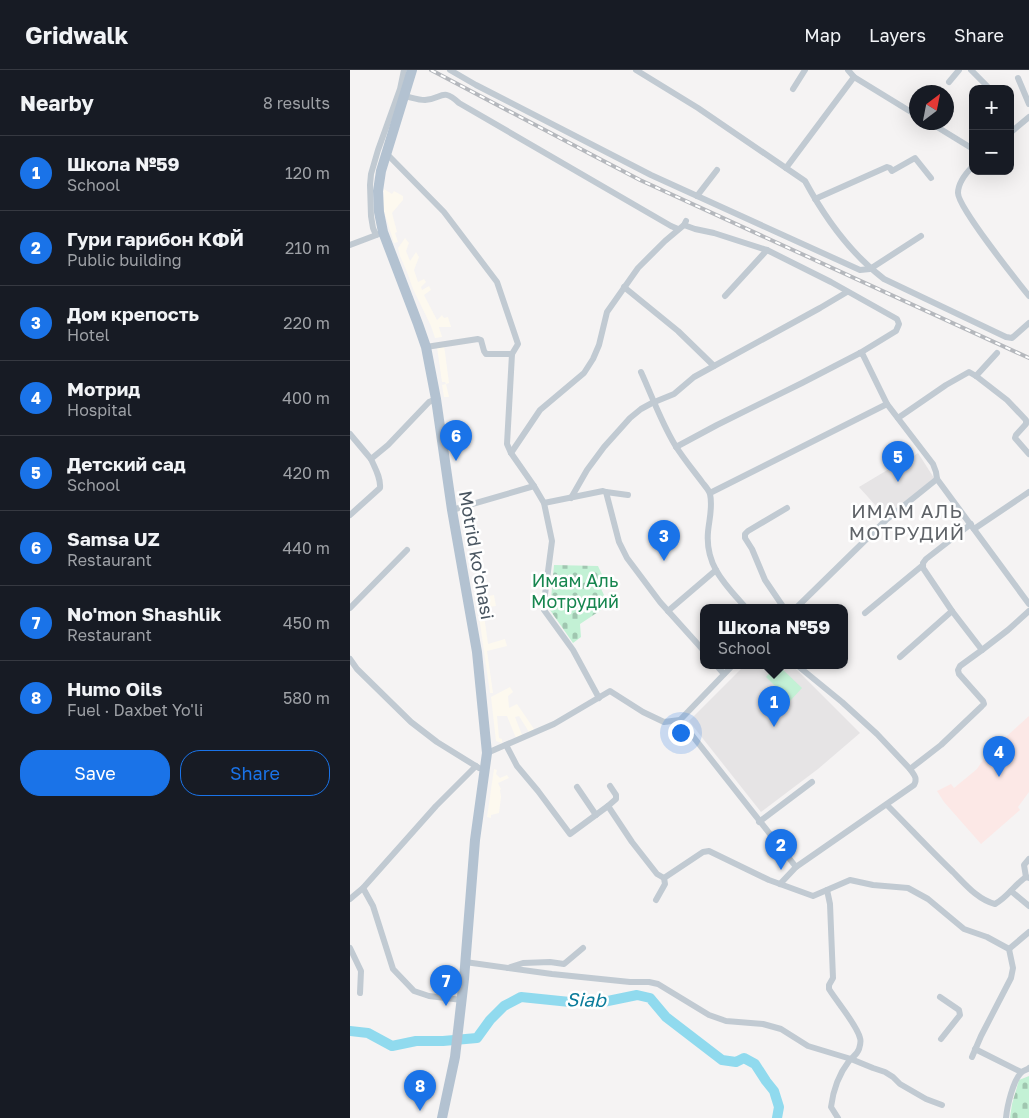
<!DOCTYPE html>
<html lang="en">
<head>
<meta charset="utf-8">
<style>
  body { margin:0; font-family:"Golos Text",sans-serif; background:#20242c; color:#f1f3f6 }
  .controls { position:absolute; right:15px; top:15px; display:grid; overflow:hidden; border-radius:10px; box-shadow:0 5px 20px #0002 }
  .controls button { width:45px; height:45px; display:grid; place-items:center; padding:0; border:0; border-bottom:1px solid #363941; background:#171b24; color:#f1f3f6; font:25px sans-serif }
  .compass { position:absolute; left:559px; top:15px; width:45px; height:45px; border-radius:50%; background:#171b24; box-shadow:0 5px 20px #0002; rotate:32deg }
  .you { position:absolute; left:330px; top:662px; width:18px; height:18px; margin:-12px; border:4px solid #fff; border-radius:50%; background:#1a73e8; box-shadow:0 0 0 8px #1a73e833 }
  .badge { display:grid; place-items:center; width:32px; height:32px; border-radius:50%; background:#1a73e8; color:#fff; font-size:16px; font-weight:700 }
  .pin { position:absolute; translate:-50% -41px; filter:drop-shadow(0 1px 2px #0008) }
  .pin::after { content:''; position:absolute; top:26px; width:18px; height:15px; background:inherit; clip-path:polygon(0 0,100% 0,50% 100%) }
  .popup { position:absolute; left:350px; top:534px; width:148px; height:65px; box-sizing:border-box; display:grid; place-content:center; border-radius:10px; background:#171b24; filter:drop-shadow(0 1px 4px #0005); font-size:16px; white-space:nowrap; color:#9ea1a6 }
  .popup b { font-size:19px; color:#f1f3f6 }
  .popup::after { content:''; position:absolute; left:50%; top:100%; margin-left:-10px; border:10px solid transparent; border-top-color:#171b24 }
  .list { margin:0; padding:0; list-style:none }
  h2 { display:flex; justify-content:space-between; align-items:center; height:65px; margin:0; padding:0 20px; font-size:21px }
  h2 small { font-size:16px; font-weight:400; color:#9ea1a6 }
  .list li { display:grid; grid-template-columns:32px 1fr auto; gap:15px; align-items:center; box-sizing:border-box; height:75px; padding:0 20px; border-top:1px solid #363941 }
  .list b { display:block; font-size:19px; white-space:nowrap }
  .list p { margin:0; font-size:16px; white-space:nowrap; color:#9ea1a6 }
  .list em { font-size:16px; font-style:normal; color:#9ea1a6 }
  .actions { display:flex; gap:10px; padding:15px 20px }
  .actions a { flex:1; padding:11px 0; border:1px solid #1a73e8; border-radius:20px; text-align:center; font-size:18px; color:#1a73e8 }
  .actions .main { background:#1a73e8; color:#fff }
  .map { position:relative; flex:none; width:679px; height:1048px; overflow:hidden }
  header { display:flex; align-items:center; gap:30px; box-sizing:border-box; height:70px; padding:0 25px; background:#171b24; border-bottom:1px solid #363941 }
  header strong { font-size:24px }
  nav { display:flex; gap:28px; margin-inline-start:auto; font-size:18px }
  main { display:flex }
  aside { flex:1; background:#171b24 }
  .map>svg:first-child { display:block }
  .commercial { fill:#fdf9ef }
  .education { fill:#e6e4e5 }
  .medical { fill:#fce8e6 }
  .green { fill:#c3f1d5 }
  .cemetery { fill:url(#cemetery-stones) }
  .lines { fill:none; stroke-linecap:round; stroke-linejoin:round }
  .river { stroke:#90daee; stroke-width:10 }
  .minor { stroke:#c1cad2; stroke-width:6 }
  .primary { stroke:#b3c2d1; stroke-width:10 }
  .rail-casing { stroke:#b5b8bd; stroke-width:4 }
  .rail { stroke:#fff; stroke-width:2; stroke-dasharray:5.5; stroke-linecap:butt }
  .labels { text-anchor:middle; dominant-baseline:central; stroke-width:5; stroke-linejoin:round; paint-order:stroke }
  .street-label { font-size:18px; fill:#4a5661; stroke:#fff }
  .park-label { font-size:18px; fill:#17864f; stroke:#fff }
  .neighbourhood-label { font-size:19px; letter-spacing:1px; fill:#5f6368; stroke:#fff }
  .water-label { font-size:19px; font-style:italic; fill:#0c7c9b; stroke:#fff }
</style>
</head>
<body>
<header>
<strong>Gridwalk</strong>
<nav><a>Map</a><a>Layers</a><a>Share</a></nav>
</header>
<main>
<aside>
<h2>Nearby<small>8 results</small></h2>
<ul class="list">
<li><span class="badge">1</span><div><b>Школа №59</b><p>School</p></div><em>120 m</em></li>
<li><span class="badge">2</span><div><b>Гури гарибон КФЙ</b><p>Public building</p></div><em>210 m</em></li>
<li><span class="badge">3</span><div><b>Дом крепость</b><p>Hotel</p></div><em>220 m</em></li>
<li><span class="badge">4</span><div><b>Мотрид</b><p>Hospital</p></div><em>400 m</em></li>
<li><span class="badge">5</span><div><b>Детский сад</b><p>School</p></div><em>420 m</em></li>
<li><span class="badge">6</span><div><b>Samsa UZ</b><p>Restaurant</p></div><em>440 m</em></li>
<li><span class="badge">7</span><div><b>No'mon Shashlik</b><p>Restaurant</p></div><em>450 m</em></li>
<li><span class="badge">8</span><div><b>Humo Oils</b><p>Fuel · Daxbet Yo'li</p></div><em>580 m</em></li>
</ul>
<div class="actions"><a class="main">Save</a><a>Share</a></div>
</aside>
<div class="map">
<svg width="679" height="1048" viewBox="0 0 679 1048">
  <defs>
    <pattern id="cemetery-stones" width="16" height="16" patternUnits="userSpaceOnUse" patternTransform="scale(1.25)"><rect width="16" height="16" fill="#c3f1d5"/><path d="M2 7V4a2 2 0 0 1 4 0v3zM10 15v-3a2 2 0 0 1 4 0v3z" fill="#a0c6b0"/></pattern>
  </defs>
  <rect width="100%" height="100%" fill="#f5f3f3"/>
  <!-- commercial -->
  <g class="commercial">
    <polygon points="34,119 42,124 44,121 53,126 53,130 42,143 47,162 45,163 48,172 44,173 33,138"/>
    <polygon points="55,168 59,173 56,181 60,191 66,182 69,187 64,200 68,212 74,209 76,212 71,217 72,220 79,216 81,220 74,225 75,227 87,250 92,245 94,248 98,247 101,257 89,257 92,267 85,268 81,256 63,219 57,202 50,186 48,178"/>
    <polygon points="94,275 99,313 96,314 99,327 94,327 92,315 96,314 95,312 92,312 87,277"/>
    <polygon points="128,511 131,527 144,525 146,536 133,538 138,574 155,569 157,576 137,581 143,623 140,623 124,512"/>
    <polygon points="160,617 163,622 158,626 159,638 167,634 184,659 179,662 169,646 165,647 172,665 166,668 157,646 147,646 149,668 152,669 152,673 146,671 141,627"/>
    <polygon points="144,699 147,700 146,704 150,708 157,705 159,708 148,713 151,719 150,720 151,727 149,743 141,745 141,748 137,747"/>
  </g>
  <!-- education -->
  <g class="education">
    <polygon points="568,383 584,408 536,447 509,417 549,393 554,393"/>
    <polygon points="394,596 443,596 510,663 468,699 411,742 339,651"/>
  </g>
  <!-- medical -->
  <polygon class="medical" points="679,646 679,722 668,737 670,740 631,774 594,732 587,721 601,714 604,718 627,699 637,684"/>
  <!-- green -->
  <polygon class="green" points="426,596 429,596 452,618 440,631 416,607"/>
  <!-- cemetery -->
  <g class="cemetery">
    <path d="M204,495L248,496L254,509C248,515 251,518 254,525L246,533L251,540L230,554L231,567L223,573L200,540Z"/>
    <polygon points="679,1006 679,1048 660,1048 662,1034 669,1010"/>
  </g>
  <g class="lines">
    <!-- river -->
    <polyline class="river" points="0,961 18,963 42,976 66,971 93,971 127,968 140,950 154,936 171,927 220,932 253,932 287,925 300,928 316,947 372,990 386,992 394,988 405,994 416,1011 424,1021 429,1037 427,1048"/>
    <!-- minor -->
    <g class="minor">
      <polyline points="100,0 126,15 301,105 510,200 520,199 571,166"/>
      <path d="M286,0L348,38L455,111C475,148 501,184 534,209L656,267L662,268L679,253"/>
      <polyline points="498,0 504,7 566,45"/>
      <polyline points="621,0 640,19"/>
      <polyline points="668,8 679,34"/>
      <polyline points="599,12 609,0"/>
      <polyline points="443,19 455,0"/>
      <path d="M54,26C60,27 68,30 75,30C92,29 92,17 109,33L321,156L328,159"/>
      <polyline points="579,52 623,79"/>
      <polyline points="660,63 679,47"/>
      <polyline points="36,83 94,142 147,212 168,274 162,284 157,374 161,383 184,416 194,433 202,471 194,532 194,540 223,580 249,628"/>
      <path d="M623,96C616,103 608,114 608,123C608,137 667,211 679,226"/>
      <polyline points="436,98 504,7"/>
      <polyline points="347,126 367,100"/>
      <polyline points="465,129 537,97 540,98 542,101 565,88 581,108"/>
      <polyline points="26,165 23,158 21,146 20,115 21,104 28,80 50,19 54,0"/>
      <polyline points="0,175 29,164"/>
      <polyline points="274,217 328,261 364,296"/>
      <polyline points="375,226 417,180"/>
      <polyline points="76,277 128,269 131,270 134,281 136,284 162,284"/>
      <polyline points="510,283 513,285 537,334 583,394 586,402 587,409"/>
      <path d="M291,302C302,326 311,352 325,375C333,388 343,400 352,412C355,416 359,420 360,424C363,437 359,450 358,462C355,496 376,515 396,538"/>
      <polyline points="626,306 647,283"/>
      <polyline points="548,348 596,315 619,302 626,306 657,330 676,350 676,354 666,365 665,368 679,384"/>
      <polyline points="0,364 21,389"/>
      <polyline points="326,377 367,355 452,313 510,283 546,261 549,254 547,249 481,212 417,180 364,163 345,159 334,155"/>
      <polyline points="161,383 190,340 234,303 243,289 249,275 257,242 288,198 315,171 334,155 336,151"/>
      <polyline points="256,422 278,425"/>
      <polyline points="360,423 537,334"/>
      <polyline points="221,428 237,400 254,377 280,348 291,339 302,333 324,324 344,307 470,238 497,222"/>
      <polyline points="194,433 253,421 256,422 269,472 277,488 310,532 354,581"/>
      <polyline points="102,440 184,416"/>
      <path d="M0,445L30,418C31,408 25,398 21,389L38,375L79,332L86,329"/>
      <polyline points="621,454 576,489 573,493 573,498 602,541 632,580 658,560 679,541"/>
      <polyline points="624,459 679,422"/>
      <polyline points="0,538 57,480"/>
      <polyline points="434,538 415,510 402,479 395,468 395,464 398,461 437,438"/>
      <polyline points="446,538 536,450 587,409 679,534"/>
      <polyline points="318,541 366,500"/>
      <polyline points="515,543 573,495"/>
      <polyline points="550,587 602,541"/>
      <polyline points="0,589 7,599 61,652 87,672 129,698"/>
      <polyline points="367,596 374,604"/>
      <polyline points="448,596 492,632 527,664 560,699 591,675 632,636 634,634 633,631 609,604 608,600 610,596 632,580"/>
      <polyline points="330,650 446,797"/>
      <polyline points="156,675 167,696 188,721 220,764 258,736 282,772 307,804 314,808 353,782 359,781 419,810 463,826 500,810 523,815 558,818 578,829 614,859 637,867 659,879 663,898 661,908 631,966 622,987"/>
      <polyline points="137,683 204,654 260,621 293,642 314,652 330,650 382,596"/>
      <polyline points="227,717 246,745"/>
      <path d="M537,735C559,757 580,780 603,802C615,814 628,830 645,834C658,827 664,815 676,807L679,808"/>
      <polyline points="258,736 266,729 266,725 260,716"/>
      <polyline points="409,752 462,712"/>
      <polyline points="676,807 674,795 679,789"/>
      <path d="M430,814L446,797L564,715C568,708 564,705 560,699"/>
      <polyline points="13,818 23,836 43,899 64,921 79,926 112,930"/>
      <path d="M477,820L480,834L483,908L479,915V919C487,932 507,955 510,968C511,971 510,976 509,979C507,985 502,987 499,991C489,1004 483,1021 481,1037L488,1048"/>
      <polyline points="661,821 679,836"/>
      <polyline points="0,829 13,818 86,736 126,696"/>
      <polyline points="306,830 315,814 314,808"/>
      <polyline points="0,878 11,901 10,923"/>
      <polyline points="659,879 679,862"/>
      <polyline points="115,892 202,904 280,912 299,912 308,914 359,945 376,951 413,954 431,959 458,976 501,989 523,998 535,1002 543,1007 550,1014 576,1029 592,1035"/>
      <polyline points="158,898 173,893 200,892 214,894 233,878"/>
      <polyline points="590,927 609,940 610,945 591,969"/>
      <polyline points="625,979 671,1002"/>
      <path d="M656,1048C657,1037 663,1009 672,1002C674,1000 677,1000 679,998"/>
    </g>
    <!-- primary -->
    <polyline class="primary" points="62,0 31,101 28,121 29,142 33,162 68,254 76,277 86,329 102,440 127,582 137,683 125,770 114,909 105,987 92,1048"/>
    <!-- rail casing -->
    <g class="rail-casing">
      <polyline id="rail" points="81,0 246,87 290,110 679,288"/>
    </g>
    <!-- rail -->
    <use href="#rail" class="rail"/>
  </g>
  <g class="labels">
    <!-- street labels -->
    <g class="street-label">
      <text transform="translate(127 485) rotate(80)">Motrid ko'chasi</text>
    </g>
    <!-- park labels -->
    <g class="park-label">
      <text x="225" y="510">Имам Аль<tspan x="225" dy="21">Мотрудий</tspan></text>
    </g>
    <!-- neighbourhood labels -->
    <g class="neighbourhood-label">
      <text x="557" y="440">ИМАМ АЛЬ<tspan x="557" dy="22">МОТРУДИЙ</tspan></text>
    </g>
    <!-- water labels -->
    <g class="water-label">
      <text transform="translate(236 929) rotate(1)">Siab</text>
    </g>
  </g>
</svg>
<div class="controls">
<button>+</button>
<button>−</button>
</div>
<svg class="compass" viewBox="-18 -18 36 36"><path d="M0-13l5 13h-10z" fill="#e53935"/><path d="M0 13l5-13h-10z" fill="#9ea1a6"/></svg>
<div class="you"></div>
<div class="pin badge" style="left:424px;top:657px">1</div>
<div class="popup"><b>Школа №59</b>School</div>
<div class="pin badge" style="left:431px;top:800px">2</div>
<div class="pin badge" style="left:314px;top:491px">3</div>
<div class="pin badge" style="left:649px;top:707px">4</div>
<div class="pin badge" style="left:548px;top:412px">5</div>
<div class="pin badge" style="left:106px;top:391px">6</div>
<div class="pin badge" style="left:96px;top:936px">7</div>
<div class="pin badge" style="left:70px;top:1041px">8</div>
</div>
</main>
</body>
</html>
